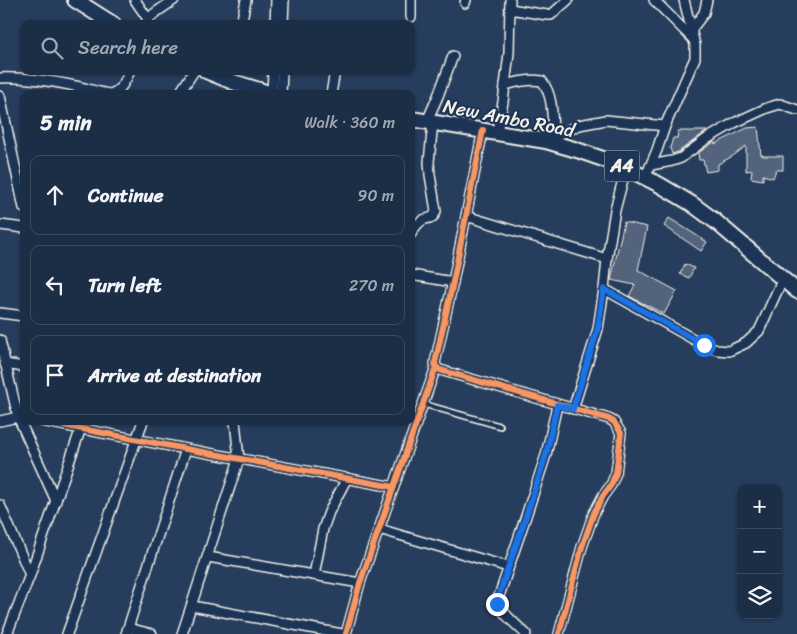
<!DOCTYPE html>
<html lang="en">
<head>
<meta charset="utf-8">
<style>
  body { margin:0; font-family:Sriracha,sans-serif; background:#293a51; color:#f1f3f6 }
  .controls { position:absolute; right:15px; bottom:15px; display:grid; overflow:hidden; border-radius:10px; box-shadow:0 1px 4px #0004 }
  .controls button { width:45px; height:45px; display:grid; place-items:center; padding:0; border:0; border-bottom:1px solid #3a4a5f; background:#1c2e46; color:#f1f3f6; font:25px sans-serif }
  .stop { position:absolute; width:15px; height:15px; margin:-11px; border:4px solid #1a73e8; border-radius:50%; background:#fff }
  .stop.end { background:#1a73e8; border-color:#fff; box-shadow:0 1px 5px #0008 }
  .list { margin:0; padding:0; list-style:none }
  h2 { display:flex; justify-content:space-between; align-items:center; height:65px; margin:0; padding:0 20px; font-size:21px }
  h2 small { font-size:16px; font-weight:400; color:#a0a8b3 }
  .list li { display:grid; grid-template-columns:32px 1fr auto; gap:15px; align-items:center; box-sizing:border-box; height:80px; margin:0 10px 10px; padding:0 10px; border:1px solid #3a4a5f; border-radius:10px }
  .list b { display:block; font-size:19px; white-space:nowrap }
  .list em { font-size:16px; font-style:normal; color:#a0a8b3 }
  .icon { flex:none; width:28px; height:28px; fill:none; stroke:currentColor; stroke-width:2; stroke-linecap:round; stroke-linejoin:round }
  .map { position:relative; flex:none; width:797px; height:634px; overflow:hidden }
  .search { position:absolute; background:#1c2e46; box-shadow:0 1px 4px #0004; left:20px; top:20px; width:395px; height:55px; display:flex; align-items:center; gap:12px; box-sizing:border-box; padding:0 18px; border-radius:10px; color:#a0a8b3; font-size:19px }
  .panel { position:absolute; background:#1c2e46; box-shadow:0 1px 4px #0004; left:20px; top:90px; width:395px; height:335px; border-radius:10px }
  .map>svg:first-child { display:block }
  .building { fill:#52647b; stroke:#f4f1e8 }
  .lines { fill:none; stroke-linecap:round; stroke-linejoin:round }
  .service-casing { stroke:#f4f1e8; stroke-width:8 }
  .minor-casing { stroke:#f4f1e8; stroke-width:12 }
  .primary-casing { stroke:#f4f1e8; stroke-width:18 }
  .service { stroke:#1d3557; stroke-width:4.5 }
  .minor { stroke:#1d3557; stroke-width:9 }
  .primary { stroke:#1d3557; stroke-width:14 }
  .cycleway-casing { stroke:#1d3557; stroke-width:9 }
  .cycleway { stroke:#f99763; stroke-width:6 }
  .route { stroke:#1a73e8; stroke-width:6 }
  .labels { text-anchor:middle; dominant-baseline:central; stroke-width:4.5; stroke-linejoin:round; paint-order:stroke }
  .shield { fill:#1d3557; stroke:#b4b9bc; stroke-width:1 }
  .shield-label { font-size:18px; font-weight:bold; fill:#f4f1e8 }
  .street-label { font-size:19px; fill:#f4f1e8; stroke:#1d3557 }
</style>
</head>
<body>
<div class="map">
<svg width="797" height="634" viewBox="0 0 797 634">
  <rect width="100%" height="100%" fill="#263d5d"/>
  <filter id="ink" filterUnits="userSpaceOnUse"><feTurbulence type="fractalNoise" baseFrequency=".02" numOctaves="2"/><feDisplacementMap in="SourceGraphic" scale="10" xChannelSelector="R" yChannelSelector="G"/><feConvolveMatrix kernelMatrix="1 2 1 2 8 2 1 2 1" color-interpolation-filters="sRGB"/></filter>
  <g filter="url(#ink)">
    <!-- building -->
    <g class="building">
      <polygon points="758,127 761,155 763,155 763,156 783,156 783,170 776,170 773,178 763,175 763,180 751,178 752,170 746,171 746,146 733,156 718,164 718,170 706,172 703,160 699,160 698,153 714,142 715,144 747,128"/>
      <polygon points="678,131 707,131 678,152 672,154 670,148 673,138 677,138"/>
      <polygon points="669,218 707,242 701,251 664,226"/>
      <polygon points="624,222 647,227 638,270 677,291 664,314 629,296 635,285 611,280"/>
      <polygon points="685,264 694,268 689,278 680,274"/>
    </g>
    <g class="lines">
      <!-- service casing -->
      <g class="service-casing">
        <polyline id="service" points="423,404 500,426"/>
      </g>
      <!-- minor casing -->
      <g class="minor-casing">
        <g id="minor">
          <polyline points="135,0 148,19 146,24"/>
          <polyline points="654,0 693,39"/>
          <polyline points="465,3 466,0"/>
          <polyline points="510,9 547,15 551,15 568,0"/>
          <polyline points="411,17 411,0"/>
          <polyline points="148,19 155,13 174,0"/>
          <polyline points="241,24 246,0"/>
          <polyline points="275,24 276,0"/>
          <polyline points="283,24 284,0"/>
          <polyline points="691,30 704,13 707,0"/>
          <path d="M0,78C25,77 50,81 75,86C86,88 97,92 109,94"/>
          <path d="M505,85C517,82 529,79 542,81C554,97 552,118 553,137"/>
          <polyline points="272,93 273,71"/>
          <path d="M111,94C122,90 125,81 130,71"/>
          <polyline points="179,94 194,71"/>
          <polyline points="281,94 282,71"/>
          <polyline points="331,94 335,71"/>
          <polyline points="0,96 24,208"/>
          <polyline points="427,121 438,96 453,56"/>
          <polyline points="497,132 503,102 509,53 510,0"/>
          <polyline points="546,141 579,125 606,120 665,126"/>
          <polyline points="651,165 672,161 681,158 705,140 734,123 767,108 780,104 797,110"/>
          <polyline points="645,178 657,150 665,126 695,58 695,45 684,0"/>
          <polyline points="466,216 607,259"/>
          <polyline points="0,225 24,228"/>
          <path d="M411,234C414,229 417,223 423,220C430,217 433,220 436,211L430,175L429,162L433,122"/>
          <polyline points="411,275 453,282"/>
          <polyline points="604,289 704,345 717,350 729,351 746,343 759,331 783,278"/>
          <polyline points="0,313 24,316"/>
          <polyline points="0,340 18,417 56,501"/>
          <polyline points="5,364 24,367"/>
          <polyline points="436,367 440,370 609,419 614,422 621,433 616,473 611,485 603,496 594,513 582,547 559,634"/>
          <polyline points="573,409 598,329 604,289 607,259 615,210 626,168"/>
          <polyline points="0,421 18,417 24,418"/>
          <polyline points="41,421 186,449 394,487"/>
          <polyline points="0,505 30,575"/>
          <polyline points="379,529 508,567"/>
          <polyline points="208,557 360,583"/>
          <polyline points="314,575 323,529 329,512 347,478"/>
          <polyline points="192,606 342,634"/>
          <polyline points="128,628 152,634"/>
          <polyline points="7,634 30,575 81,428"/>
          <polyline points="67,634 143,421"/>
          <polyline points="126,634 186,449"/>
          <polyline points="182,634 239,459 235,421"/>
          <polyline points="346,634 360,583 436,367 435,363 453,282 483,130"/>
          <path d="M526,634C518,626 497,610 498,599L525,519L546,455L557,405"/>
        </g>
      </g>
      <!-- primary casing -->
      <g class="primary-casing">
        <g id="primary">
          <polyline points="75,0 113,24"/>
          <polyline points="206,71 233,82 272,94"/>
          <polyline points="411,119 546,141 577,150 620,165 660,185 692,204 715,221 797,291"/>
        </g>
      </g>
      <!-- service -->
      <use href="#service" class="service"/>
      <!-- minor -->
      <use href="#minor" class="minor"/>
      <!-- primary -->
      <use href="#primary" class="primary"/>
      <!-- cycleway casing -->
      <g class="cycleway-casing">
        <g id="cycleway">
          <polyline points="436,367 440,370 609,419 614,422 621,433 616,473 611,485 603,496 594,513 582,547 559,634"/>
          <polyline points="41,421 186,449 394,487"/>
          <polyline points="346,634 360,583 436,367 435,363 453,282 483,130"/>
        </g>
      </g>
      <!-- cycleway -->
      <use href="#cycleway" class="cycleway"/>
    </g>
  </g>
  <g class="lines" filter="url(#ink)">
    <!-- route -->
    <polyline class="route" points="497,604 498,598 525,519 546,455 557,405 573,409 574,405 598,328 604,289 704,345"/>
  </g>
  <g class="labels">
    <!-- shield labels -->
    <rect class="shield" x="604.5" y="150.5" width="35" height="31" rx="4"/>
    <g class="shield-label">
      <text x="622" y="166">A4</text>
    </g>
    <!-- street labels -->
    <g class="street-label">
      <text transform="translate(509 118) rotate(11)">New Ambo Road</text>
    </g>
  </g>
</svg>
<div class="controls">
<button>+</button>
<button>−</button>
<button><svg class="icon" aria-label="layers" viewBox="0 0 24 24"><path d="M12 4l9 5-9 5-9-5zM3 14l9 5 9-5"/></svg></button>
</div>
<div class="stop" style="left:704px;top:345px"></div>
<div class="stop end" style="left:497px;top:604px"></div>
<div class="search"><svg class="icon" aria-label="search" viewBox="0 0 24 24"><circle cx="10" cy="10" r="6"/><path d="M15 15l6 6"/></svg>Search here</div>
<section class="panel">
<h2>5 min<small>Walk · 360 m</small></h2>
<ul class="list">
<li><svg class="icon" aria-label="ahead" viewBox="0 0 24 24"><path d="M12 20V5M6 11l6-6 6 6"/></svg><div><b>Continue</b></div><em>90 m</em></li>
<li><svg class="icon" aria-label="left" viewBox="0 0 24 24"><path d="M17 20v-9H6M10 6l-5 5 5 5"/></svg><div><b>Turn left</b></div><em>270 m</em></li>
<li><svg class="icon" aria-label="arrive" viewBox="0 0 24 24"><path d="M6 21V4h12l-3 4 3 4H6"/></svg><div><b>Arrive at destination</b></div></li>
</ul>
</section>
</div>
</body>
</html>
